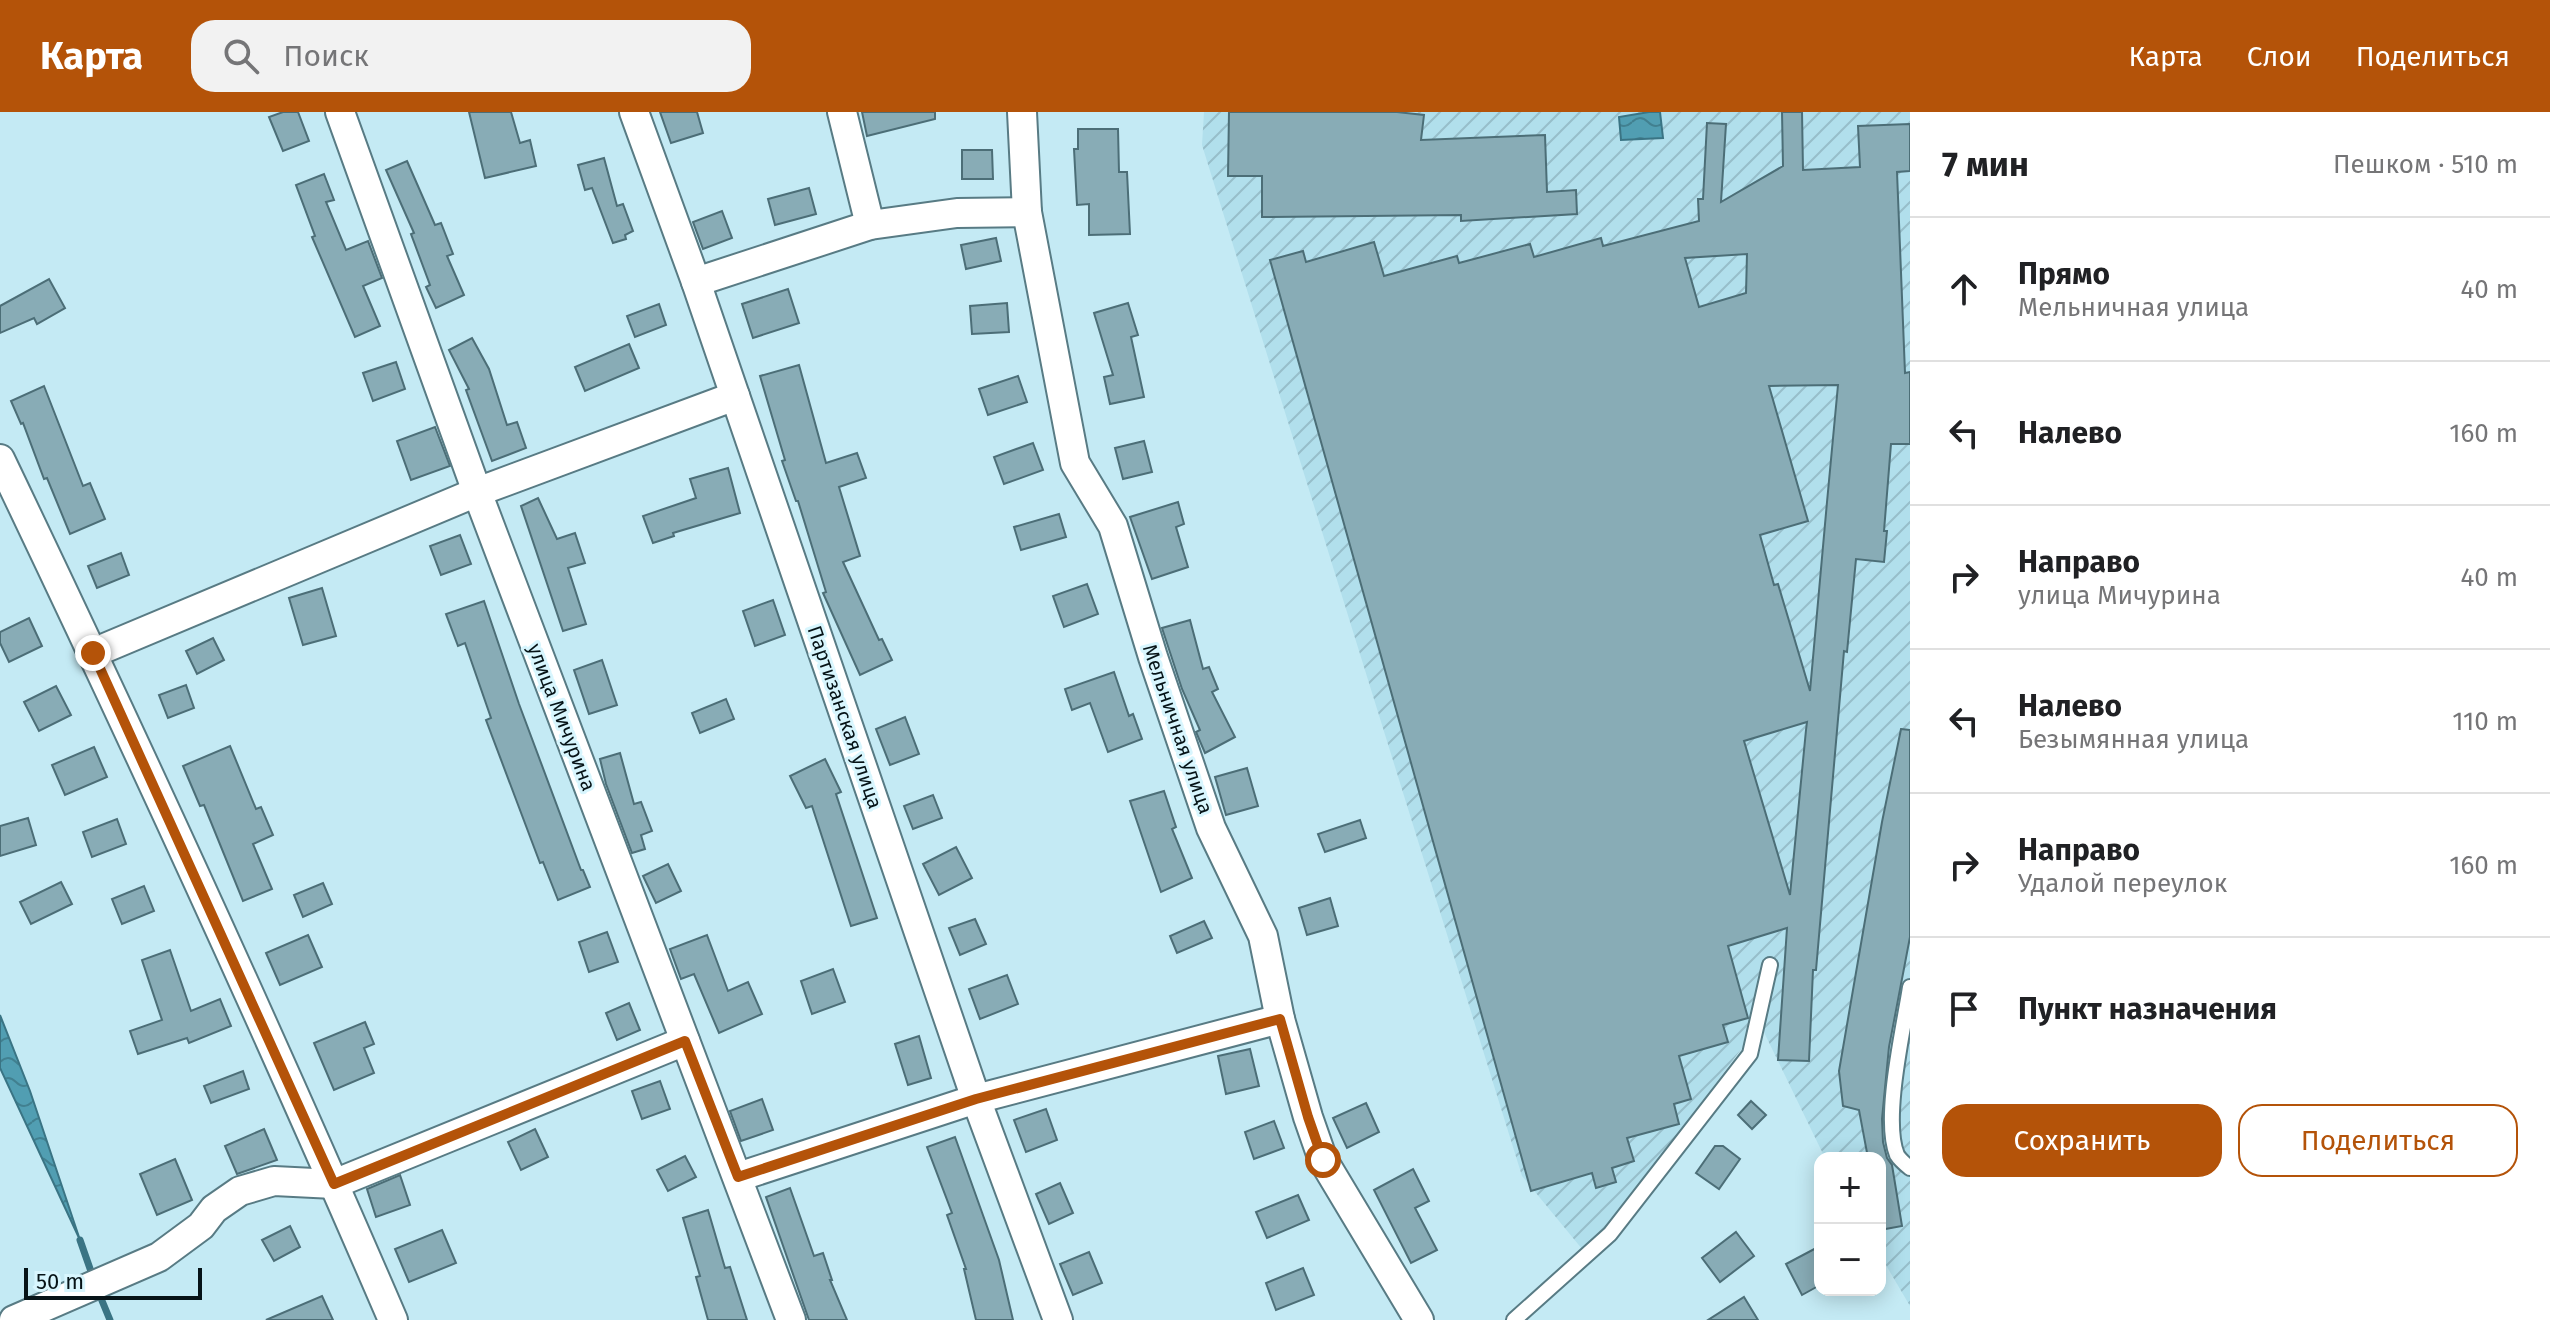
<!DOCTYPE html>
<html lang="ru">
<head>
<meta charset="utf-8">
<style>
  body { margin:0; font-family:"Fira Sans",sans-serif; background:#f2f2f2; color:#202124 }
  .controls { position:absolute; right:24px; bottom:24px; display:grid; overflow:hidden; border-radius:16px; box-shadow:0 4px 20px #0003 }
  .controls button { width:72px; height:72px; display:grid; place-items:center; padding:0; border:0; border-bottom:2px solid #e0e0e0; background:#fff; color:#202124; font:40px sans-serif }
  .scale { position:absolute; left:24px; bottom:20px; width:178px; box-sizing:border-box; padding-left:8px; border:4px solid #061317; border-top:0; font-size:22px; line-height:28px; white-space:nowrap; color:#061317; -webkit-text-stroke:6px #d8f6fe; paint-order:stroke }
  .stop { position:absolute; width:24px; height:24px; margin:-18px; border:6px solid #b45309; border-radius:50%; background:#fff }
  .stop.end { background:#b45309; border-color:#fff; box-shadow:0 2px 8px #0008 }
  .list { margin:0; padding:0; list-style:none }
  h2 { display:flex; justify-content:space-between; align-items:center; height:104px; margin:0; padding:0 32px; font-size:34px }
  h2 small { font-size:26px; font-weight:400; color:#757577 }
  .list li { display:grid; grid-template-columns:52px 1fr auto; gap:24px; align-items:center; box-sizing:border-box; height:144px; padding:0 32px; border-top:2px solid #e0e0e0 }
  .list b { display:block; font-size:30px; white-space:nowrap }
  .list p { margin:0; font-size:26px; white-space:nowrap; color:#757577 }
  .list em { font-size:26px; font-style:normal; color:#757577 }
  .actions { display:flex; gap:16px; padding:24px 32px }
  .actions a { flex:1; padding:18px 0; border:2px solid #b45309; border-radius:24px; text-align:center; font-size:28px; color:#b45309 }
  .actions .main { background:#b45309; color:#fff }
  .icon { flex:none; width:44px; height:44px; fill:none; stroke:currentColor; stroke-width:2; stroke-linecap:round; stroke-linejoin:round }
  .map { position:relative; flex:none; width:1910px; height:1208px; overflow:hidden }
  header { display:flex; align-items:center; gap:48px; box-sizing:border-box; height:112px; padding:0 40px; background:#b45309; color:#fff }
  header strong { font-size:38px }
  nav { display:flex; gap:44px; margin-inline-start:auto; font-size:28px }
  .search { width:560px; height:72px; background:#f2f2f2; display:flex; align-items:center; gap:20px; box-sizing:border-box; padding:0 28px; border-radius:24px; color:#757577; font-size:30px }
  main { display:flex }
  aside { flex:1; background:#fff }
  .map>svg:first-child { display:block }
  .industrial { fill:url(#industrial-furrows) }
  .water { fill:url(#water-waves); stroke:#3a7484; stroke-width:2 }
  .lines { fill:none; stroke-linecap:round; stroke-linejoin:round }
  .stream { stroke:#3a7484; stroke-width:7 }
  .building { fill:#88acb6; stroke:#4c6e77; stroke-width:2; fill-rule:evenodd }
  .lane-casing { stroke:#587b84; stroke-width:18 }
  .street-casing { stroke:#587b84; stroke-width:32 }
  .lane { stroke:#fff; stroke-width:14 }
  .street { stroke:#fff; stroke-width:28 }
  .route { stroke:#b45309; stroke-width:10 }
  .labels { text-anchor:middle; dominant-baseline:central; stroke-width:6; stroke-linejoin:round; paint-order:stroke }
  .street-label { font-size:20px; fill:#061317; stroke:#d8f6fe }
</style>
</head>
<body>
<header>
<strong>Карта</strong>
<div class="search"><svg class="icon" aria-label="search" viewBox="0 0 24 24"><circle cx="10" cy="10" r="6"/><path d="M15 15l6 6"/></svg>Поиск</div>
<nav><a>Карта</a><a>Слои</a><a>Поделиться</a></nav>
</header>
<main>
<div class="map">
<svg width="1910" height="1208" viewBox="0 0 1910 1208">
  <defs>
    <pattern id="industrial-furrows" width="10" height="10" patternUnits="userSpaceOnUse" patternTransform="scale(2)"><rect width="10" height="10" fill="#b1dfec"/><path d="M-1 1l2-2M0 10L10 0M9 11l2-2" fill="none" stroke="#97beca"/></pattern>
    <pattern id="water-waves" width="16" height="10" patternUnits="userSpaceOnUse" patternTransform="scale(2)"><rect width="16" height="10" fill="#519eb2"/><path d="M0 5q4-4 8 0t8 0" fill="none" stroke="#418090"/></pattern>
  </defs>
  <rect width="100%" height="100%" fill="#c4eaf4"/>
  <!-- industrial -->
  <polygon class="industrial" points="1204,0 1910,0 1910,1194 1880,1143 1880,1046 1825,1046 1760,912 1587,1143 1522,1064 1202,33"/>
  <!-- water -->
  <g class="water">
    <polygon points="1649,0 1660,0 1663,26 1621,28 1619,5"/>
    <polygon points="0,903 30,979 80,1128 0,956"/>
  </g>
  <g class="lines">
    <!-- stream -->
    <g class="stream">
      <polyline points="80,1128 94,1168"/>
      <polyline points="98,1179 110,1208"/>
    </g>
  </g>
  <!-- building -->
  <g class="building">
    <polygon points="283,0 298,0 309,29 283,39 269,5"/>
    <polygon points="469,0 511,0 520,31 530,28 536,54 485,66"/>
    <polygon points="660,0 697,0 703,21 671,31"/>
    <polygon points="862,0 935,0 935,7 867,24"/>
    <polygon points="1229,0 1397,0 1424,3 1421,28 1545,23 1547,80 1576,78 1577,102 1461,109 1461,103 1262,105 1262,64 1228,64"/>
    <path d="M1782,0H1802L1803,58L1860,55L1858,14L1910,12V59L1897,60L1905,261L1910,260V332H1891L1884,419H1887L1884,450L1856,447L1847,540L1844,539L1816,858H1813L1809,949L1778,948L1787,816L1728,834L1748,906L1723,913L1728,930L1679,944L1691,987L1674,992L1679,1012L1627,1026L1634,1049L1612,1056L1616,1070L1596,1076L1592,1061L1531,1079L1270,148L1303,139L1306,150L1374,130L1384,164L1457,144L1459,151L1530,132L1534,145L1601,126L1603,134L1699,109L1698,87H1703L1707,11L1726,12L1721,90L1783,54ZM1747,142L1746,181L1699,195L1685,146ZM1838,273L1827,390L1810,579L1778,472L1774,473L1760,423L1808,409L1769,274ZM1807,610L1806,618L1790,783L1744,629Z"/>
    <polygon points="1078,17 1118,17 1119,60 1127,60 1130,122 1089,123 1089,92 1077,93 1074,37 1078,37"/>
    <polygon points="962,38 992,38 993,67 962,67"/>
    <polygon points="604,46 617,94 623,92 633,119 625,123 626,127 613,131 592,76 585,78 578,53"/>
    <polygon points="407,49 435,113 441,111 453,142 447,144 464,183 436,196 426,175 430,173 411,122 414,121 386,58"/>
    <polygon points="324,62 334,88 326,90 346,138 368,129 382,166 363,174 380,214 355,225 312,125 315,124 296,73"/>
    <polygon points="809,76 816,102 775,113 768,87"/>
    <polygon points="722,99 732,126 703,137 693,110"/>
    <polygon points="996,126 1001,149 966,157 961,133"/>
    <polygon points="49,167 65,196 37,212 34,206 0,221 0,194"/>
    <polygon points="788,177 799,211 753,226 742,192"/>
    <polygon points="1007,191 1009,220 972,222 970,194"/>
    <polygon points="1128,191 1138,223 1131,225 1144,285 1110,292 1104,265 1113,263 1094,201"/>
    <polygon points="659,192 666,213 635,225 627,204"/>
    <polygon points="472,226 489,257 507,313 517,310 526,336 492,349 466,278 469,277 449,238"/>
    <polygon points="629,232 639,256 585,279 575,255"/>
    <polygon points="396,250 405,277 373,289 363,261"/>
    <polygon points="799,253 826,351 857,341 866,366 839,375 860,444 843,450 879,528 882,527 892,548 860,563 823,481 826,480 798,389 796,389 782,349 785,348 760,264"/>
    <polygon points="1018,264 1027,290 988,303 979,277"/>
    <polygon points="44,274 83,374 90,371 105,407 70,422 47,366 44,367 23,311 21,312 11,289"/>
    <polygon points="435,315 450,354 411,368 397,329"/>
    <polygon points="1144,329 1152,360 1123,367 1115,336"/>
    <polygon points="1033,331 1043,358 1004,372 994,345"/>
    <polygon points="728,356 740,401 673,421 674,424 653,431 643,404 696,386 690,367"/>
    <polygon points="538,386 557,427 575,421 585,451 568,456 586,512 563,519 521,394"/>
    <polygon points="1178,390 1184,412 1176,415 1188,455 1152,467 1130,405"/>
    <polygon points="1059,402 1066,425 1021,438 1014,415"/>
    <polygon points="460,423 471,452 441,463 430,434"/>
    <polygon points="121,441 129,463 97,476 88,454"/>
    <polygon points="1087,472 1098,502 1064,515 1053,484"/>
    <polygon points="322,476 336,524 303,533 289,486"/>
    <polygon points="773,488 785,523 755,534 743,499"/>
    <polygon points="484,489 519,592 581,758 583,758 590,775 558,788 543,750 540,751 486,608 491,606 465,531 458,534 446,502"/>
    <polygon points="29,506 42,534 9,550 0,531 0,520"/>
    <polygon points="1190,508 1203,557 1209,555 1218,577 1212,580 1235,625 1205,641 1196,620 1200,618 1182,577 1162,516"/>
    <polygon points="213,526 224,548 197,562 186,539"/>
    <polygon points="602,548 617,593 589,602 574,558"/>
    <polygon points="1114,560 1129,604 1133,602 1142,627 1108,640 1090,591 1072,598 1065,577"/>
    <polygon points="186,573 194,596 168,606 159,583"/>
    <polygon points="56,574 71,603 39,619 24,590"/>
    <polygon points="726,587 734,607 700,621 692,601"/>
    <polygon points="905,605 919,642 890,653 876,617"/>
    <polygon points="1901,617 1910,618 1910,825 1889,935 1882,1007 1883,1030 1887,1046 1892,1053 1902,1114 1880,1118 1880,1046 1868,1046 1859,998 1843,994 1839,959 1882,710"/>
    <polygon points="230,634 256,697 261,695 273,723 253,732 272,777 243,789 204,693 200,694 183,654"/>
    <polygon points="94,635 107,665 65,683 52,653"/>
    <polygon points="620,641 634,692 641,690 652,719 641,723 645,737 632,741 606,672 600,647"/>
    <polygon points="825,647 841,680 836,682 877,806 851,814 812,694 806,696 790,664"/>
    <polygon points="1247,656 1258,694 1226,703 1215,665"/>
    <polygon points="1164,679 1176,715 1172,717 1192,766 1161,780 1130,689"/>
    <polygon points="933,683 942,706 913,717 904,694"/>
    <polygon points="28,706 36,733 0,744 0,714"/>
    <polygon points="117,707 126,732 92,745 83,720"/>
    <polygon points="1360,708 1366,726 1325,740 1318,722"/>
    <polygon points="956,735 972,766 939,783 923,752"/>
    <polygon points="668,752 681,779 656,791 643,764"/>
    <polygon points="61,770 72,792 31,812 20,790"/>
    <polygon points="323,771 332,792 303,805 294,783"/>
    <polygon points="144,774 154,799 122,812 112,787"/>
    <polygon points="1330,786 1338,814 1307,823 1299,796"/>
    <polygon points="975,807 986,832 960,843 949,816"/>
    <polygon points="1204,809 1212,826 1177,841 1170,824"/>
    <polygon points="607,820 618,850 589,860 579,830"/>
    <polygon points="308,823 322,855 280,873 266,841"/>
    <polygon points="707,823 728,879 748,870 762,902 719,921 694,862 681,867 670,837"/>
    <polygon points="170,838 191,899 220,887 231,914 189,931 187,926 138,942 130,919 162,908 142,848"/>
    <polygon points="833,857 845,890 812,902 801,869"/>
    <polygon points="1007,863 1018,892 980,907 969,877"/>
    <polygon points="629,891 640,918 617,928 606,901"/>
    <polygon points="365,910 374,932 364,936 374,961 334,978 314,931"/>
    <polygon points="919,924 931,966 908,973 895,932"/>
    <polygon points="1250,937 1259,974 1226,982 1218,944"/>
    <polygon points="243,959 249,977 211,991 204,974"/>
    <polygon points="660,969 670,997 642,1007 632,979"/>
    <polygon points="762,987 773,1018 741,1029 730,999"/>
    <polygon points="1751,989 1766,1003 1752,1017 1738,1003"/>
    <polygon points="1366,991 1379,1020 1347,1036 1333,1006"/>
    <polygon points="1046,997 1057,1028 1026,1040 1014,1008"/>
    <polygon points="1274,1009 1284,1036 1254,1047 1245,1020"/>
    <polygon points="264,1017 277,1048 237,1062 225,1034"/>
    <polygon points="535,1017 548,1045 521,1058 508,1030"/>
    <polygon points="955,1025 999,1148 1013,1208 976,1208 964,1157 966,1157 947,1103 952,1101 927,1035"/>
    <polygon points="1715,1034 1723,1034 1740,1047 1719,1077 1696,1061"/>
    <polygon points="685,1044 696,1065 668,1079 657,1058"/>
    <polygon points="175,1047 192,1088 157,1103 140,1062"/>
    <polygon points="1413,1057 1429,1089 1415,1096 1437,1138 1411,1151 1374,1078"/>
    <polygon points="400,1063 410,1093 376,1105 367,1077"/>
    <polygon points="1060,1071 1073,1101 1049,1112 1036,1082"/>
    <polygon points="790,1076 814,1144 823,1141 832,1168 830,1168 847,1208 809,1208 766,1085"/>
    <polygon points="1298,1083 1309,1108 1267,1126 1256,1100"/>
    <polygon points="708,1098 725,1156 730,1155 747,1208 708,1208 696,1165 700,1164 683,1106"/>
    <polygon points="290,1114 300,1135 274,1149 262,1128"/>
    <polygon points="442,1118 456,1151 409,1170 395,1137"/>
    <polygon points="1736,1120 1754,1144 1720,1170 1702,1146"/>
    <polygon points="1820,1134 1820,1173 1802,1183 1786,1152"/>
    <polygon points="1089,1140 1102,1171 1073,1183 1060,1152"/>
    <polygon points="1303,1156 1314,1183 1276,1198 1266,1171"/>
    <polygon points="322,1184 333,1208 266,1208"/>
    <polygon points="1744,1185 1758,1208 1708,1208"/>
  </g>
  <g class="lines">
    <!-- lane casing -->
    <g class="lane-casing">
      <g id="lane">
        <path d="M1910,875C1904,915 1882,1007 1897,1043C1900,1048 1905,1052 1910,1056"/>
        <polyline points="1514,1208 1610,1122 1750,942 1770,853"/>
      </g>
    </g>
    <!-- street casing -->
    <g class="street-casing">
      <g id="street">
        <polyline points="340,0 477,380 791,1208"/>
        <polyline points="634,0 696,170 976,987 1058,1208"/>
        <polyline points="842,0 870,113"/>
        <polyline points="1022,0 1027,100 1075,351 1113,414 1153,545 1211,716 1263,824 1280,907 1308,1005 1323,1048 1419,1208"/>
        <polyline points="696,170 870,113 957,101 1027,100"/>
        <path d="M0,347C136,631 268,918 393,1208"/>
        <polyline points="93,541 477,380 735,284"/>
        <polyline points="738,1065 976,987 1280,907"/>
        <polyline points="14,1208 159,1145 201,1114 214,1097 240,1079 274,1069 334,1072 685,929"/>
      </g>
    </g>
    <!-- lane -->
    <use href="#lane" class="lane"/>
    <!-- street -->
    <use href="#street" class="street"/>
  </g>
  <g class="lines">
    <!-- route -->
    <polyline class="route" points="93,541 334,1072 685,929 738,1065 976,987 1280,907 1308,1005 1323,1048"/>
  </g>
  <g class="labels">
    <!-- street labels -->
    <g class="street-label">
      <text transform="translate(562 605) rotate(69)">улица Мичурина</text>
      <text transform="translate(845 605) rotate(71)">Партизанская улица</text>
      <text transform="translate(1178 617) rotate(71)">Мельничная улица</text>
    </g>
  </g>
</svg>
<div class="controls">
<button>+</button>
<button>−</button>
</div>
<div class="scale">50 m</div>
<div class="stop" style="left:1323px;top:1048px"></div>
<div class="stop end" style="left:93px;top:541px"></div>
</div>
<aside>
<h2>7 мин<small>Пешком · 510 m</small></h2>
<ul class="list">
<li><svg class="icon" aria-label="ahead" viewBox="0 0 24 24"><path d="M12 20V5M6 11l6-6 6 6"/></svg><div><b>Прямо</b><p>Мельничная улица</p></div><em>40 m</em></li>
<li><svg class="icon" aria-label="left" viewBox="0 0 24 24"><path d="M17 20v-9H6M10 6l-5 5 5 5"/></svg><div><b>Налево</b></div><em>160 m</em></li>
<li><svg class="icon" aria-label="right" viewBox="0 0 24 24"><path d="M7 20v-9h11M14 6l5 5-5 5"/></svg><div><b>Направо</b><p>улица Мичурина</p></div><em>40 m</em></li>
<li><svg class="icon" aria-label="left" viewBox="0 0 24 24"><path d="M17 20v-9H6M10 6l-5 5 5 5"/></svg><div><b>Налево</b><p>Безымянная улица</p></div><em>110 m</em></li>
<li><svg class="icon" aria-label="right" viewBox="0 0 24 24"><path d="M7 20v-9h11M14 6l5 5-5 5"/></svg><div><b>Направо</b><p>Удалой переулок</p></div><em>160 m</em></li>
<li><svg class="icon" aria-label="arrive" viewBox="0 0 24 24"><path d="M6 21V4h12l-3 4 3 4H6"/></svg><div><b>Пункт назначения</b></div></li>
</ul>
<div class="actions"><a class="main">Сохранить</a><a>Поделиться</a></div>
</aside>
</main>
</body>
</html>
